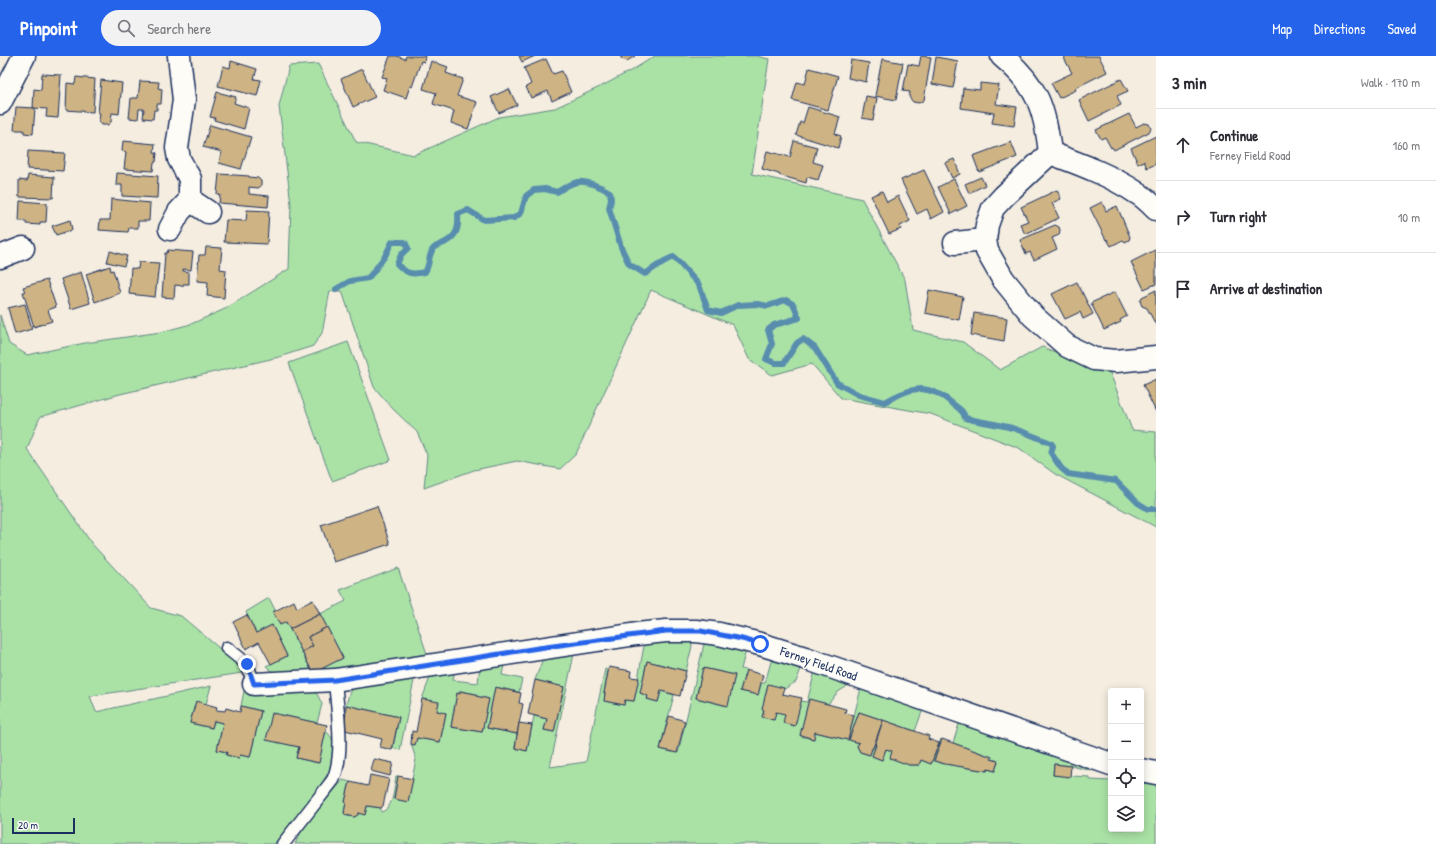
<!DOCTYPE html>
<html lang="en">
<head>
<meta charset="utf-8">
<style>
  body { margin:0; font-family:"Patrick Hand",sans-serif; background:#f2f2f3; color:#2b2b33 }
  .controls { position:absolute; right:12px; bottom:12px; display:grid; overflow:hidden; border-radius:4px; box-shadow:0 2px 10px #0003 }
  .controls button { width:36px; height:36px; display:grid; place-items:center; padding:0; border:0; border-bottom:1px solid #e1e1e2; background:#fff; color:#2b2b33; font:20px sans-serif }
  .scale { position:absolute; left:12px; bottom:10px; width:63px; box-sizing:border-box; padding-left:4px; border:2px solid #1b2f5e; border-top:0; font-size:11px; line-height:14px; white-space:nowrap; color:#1b2f5e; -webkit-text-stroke:3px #fdfcf7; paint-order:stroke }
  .stop { position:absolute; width:12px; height:12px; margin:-9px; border:3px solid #2563eb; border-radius:50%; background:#fff }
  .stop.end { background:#2563eb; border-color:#fff; box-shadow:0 1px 4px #0008 }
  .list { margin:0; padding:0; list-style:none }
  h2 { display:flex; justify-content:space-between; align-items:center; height:52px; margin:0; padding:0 16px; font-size:17px }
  h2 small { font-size:13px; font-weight:400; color:#7c7c81 }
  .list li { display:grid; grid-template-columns:26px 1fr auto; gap:12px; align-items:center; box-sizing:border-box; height:72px; padding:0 16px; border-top:1px solid #e1e1e2 }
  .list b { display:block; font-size:15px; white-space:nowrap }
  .list p { margin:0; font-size:13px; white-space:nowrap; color:#7c7c81 }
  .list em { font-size:13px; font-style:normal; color:#7c7c81 }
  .icon { flex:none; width:22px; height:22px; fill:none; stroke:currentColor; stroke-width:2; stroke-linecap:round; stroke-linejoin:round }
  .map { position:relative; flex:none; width:1156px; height:788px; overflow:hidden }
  header { display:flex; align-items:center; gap:24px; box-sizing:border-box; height:56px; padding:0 20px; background:#2563eb; color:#fff }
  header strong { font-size:19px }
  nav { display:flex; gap:22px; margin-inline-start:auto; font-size:14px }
  .search { width:280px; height:36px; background:#f2f2f3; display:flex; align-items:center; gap:10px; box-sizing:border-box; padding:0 14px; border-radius:22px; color:#7c7c81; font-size:15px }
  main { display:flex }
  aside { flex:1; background:#fff }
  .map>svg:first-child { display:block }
  .green { fill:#aae2a6; stroke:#628882; fill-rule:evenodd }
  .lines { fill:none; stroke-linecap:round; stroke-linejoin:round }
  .stream { stroke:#598dae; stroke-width:6 }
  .building { fill:#ceb384; stroke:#1b2f5e }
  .service-casing { stroke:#1b2f5e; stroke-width:15 }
  .minor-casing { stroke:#1b2f5e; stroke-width:25 }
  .service { stroke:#fdfcf7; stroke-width:12 }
  .minor { stroke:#fdfcf7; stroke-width:22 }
  .route { stroke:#2563eb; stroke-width:5 }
  .labels { text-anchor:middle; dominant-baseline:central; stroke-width:3; stroke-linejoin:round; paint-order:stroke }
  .street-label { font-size:13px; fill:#1b2f5e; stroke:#fdfcf7 }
</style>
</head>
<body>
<header>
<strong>Pinpoint</strong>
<div class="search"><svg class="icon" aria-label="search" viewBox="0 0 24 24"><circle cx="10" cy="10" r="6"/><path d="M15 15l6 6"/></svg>Search here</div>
<nav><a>Map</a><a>Directions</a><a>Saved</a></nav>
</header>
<main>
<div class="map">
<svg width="1156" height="788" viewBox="0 0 1156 788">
  <rect width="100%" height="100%" fill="#f4ede0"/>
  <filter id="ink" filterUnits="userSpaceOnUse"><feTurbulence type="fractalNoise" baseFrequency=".025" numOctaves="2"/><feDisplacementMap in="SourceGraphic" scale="8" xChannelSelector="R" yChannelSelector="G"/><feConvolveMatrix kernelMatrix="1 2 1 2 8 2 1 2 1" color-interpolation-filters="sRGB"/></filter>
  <g filter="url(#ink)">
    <!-- green -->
    <g class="green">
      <path d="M655,0H756L769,3L752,118L862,143L905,224L913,274L963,286L1000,314L1042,291L1110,317L1132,374L1156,376V471L1055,418L1019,392L931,358L841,342L812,308L772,319L749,303L733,269L651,234L576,398L560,413L517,405L474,414L424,432L427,399L417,376L393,353L374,331L342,235H330L322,277L313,290L279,301L120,338L40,361L27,393L92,488L151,552L181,560L238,608L242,617L90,640L96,656L211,630L206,648L196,645L190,667L212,672L214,665L223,667L217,694L227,696L226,699L239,702L240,699L250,701L261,655L241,650L244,635C258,634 306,629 316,637C318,639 320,644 322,648L317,667L273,657L267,683L299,691L296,702L318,707L326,675L332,682L334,695L331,712L317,735L274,788H0V259L9,288L27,299L85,287L161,276L191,268L225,253L289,213L291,148L279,50L289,10L318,8L356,86L414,99L499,61L555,52L602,30L634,13Z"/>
      <polygon points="348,286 391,404 332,425 289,307"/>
      <polygon points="398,512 427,598 313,617 274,617 266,610 287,600 272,569 256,577 246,556 269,542 275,554 273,556 280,569 286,566 312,616 343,602 320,558 346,545 340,534"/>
      <path d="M691,583L692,590L686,615L647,605L640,637L648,640L647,643L658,646L661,635L674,639L660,693L678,697L705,584L746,594L741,613L746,614L740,635L758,639L761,627H765L772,602L802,610L796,626C784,632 765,646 763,661L774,664L776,656L801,645L807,646L815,615L848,627L846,631L838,636L828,648L809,644L800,680L813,683L815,676L848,684L861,632L923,653L915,675L859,656L850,684L859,687L857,690L860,696L869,699L875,689H876L872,700L882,704L886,693L892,695L909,709H919L921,704L931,708L941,683L934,705L945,708L987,715L988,713L995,715L998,705L991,703L992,701L953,687L960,665L1093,710L1092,715L1071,710L1054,708L1053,719L1090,721V724L1111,725V773H1141V727L1152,728L1156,726V788H295L303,772L343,724L350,726L345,745L346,746L344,757L346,760L354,761L357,759L358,757L365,758L367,750L381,752V756C394,753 394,731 396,720H398L394,743L408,745L416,703L411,688H415L417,682L440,686L446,657L437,655L422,643L432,616L455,613L453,624L478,627L480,608L505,604L502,619L522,623L519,636L495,631L487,672L517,678L515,692L527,695L534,660L547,663L544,674L554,676L564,631L535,624L545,597L575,593L550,711L586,706L605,613L608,614L604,637H605L604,645L624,649L625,644L634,645L645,584ZM703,612L735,619L727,650L696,642ZM461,635L476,638V640L489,643L482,676L451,671L457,637L460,638Z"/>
      <polygon points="415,619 400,694 393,692 399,661 346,649 350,635 362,627"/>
    </g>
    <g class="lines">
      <!-- stream -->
      <path class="stream" d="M336,233L350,225L368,222L374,215L385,200L392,186H405L408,192L401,199L397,208C407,218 411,219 425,216C430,209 428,200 433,193C436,189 440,189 444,187C457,180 459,173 458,158L468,154L484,164L514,162L521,157L526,140L534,134L545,133L557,136C562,133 568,129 574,127C584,123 601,131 610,136L611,144L609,152L621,191L629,208L645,218C655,212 663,204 674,201L699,229L708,254L721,257L738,249L758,248L768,250L786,244L793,248L799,262L774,269L768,274L772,288L766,303L775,307H784L797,287L803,283L815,292L837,327L859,339L885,346C912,330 928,327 953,348C958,352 964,355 965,362C981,366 997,368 1012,372C1025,376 1038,382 1051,387L1053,390L1051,397L1061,412L1068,418L1116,425L1138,447L1148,453H1156"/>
    </g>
    <!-- building -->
    <g class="building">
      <polygon points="390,0 397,0 405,3 406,0 425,0 424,6 421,5 412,31 410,30 406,42 383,34 387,22 382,21"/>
      <polygon points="519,0 535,0 522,6"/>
      <polygon points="620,0 635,0 627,5 622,3"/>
      <polygon points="921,0 931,1 924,44 919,47 913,46 909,41 910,36 903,35 908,8 919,10"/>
      <polygon points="1067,0 1099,0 1107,16 1075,32 1076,34 1059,42 1051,27 1072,17 1064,2"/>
      <polygon points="936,1 958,5 953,32 932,28"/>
      <polygon points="546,3 553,18 562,15 571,36 552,45 548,35 531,42 526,31 531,28 524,12"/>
      <polygon points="882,3 903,7 896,44 875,40"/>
      <polygon points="851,4 869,7 866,26 848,22"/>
      <polygon points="231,5 257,13 254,23 261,24 257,40 218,30 223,10 230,12"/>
      <polygon points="431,5 448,11 446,17 463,23 457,40 477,46 468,73 451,67 454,55 433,48 436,37 423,33"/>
      <polygon points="809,12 838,20 828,54 792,44 797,26 805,28"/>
      <polygon points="362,13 375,41 353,51 341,23"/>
      <polygon points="42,18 61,19 58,62 46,61 47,53 33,52 34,33 41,34"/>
      <polygon points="76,21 95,23 93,56 66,54 67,27 75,28"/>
      <polygon points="1121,23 1128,35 1117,40 1121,49 1089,65 1079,44"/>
      <polygon points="101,24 122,27 119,58 112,57 111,66 108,69 102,69 99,65 100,57 98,57"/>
      <polygon points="140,25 159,26 158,32 162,33 161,48 157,48 157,54 154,54 153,63 143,62 144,53 139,53 138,63 129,62 131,42 138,42"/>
      <polygon points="980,27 999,29 996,48 1017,51 1014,70 992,67 994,57 961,52 963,32 980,34"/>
      <polygon points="509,33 517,49 499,57 491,41"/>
      <polygon points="217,36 236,41 234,47 249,52 244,73 214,64 215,62 210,61"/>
      <polygon points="866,40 877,42 873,64 862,62"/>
      <polygon points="16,51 35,52 33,78 24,77 24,74 14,74"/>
      <polygon points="808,51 840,61 835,78 841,80 838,92 796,79 800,66 803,67"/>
      <polygon points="1129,58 1136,71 1144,67 1149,68 1151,72 1149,76 1114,94 1112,91 1111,92 1105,81 1101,83 1096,74"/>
      <polygon points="210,69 251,81 241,113 219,107 222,96 203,91"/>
      <polygon points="1156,80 1156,108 1147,112 1144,105 1138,108 1131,92"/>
      <polygon points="123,85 155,88 154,96 157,97 156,106 154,106 153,115 124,113 126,96 122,95"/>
      <polygon points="794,85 817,91 813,106 823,109 818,124 807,121 806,127 779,119 779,118 762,113 767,95 790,101"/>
      <polygon points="1011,86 1017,101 979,116 973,100"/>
      <polygon points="28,95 65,97 63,115 27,113"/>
      <polygon points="954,103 960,118 952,122 945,107"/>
      <polygon points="924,114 944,156 931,163 927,153 917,158 901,124"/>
      <polygon points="117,117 158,120 157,142 122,140 122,129 116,129"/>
      <polygon points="219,118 249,120 249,121 258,122 261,125 261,130 258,132 249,131 249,138 269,140 268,151 219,147 220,139 217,138"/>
      <polygon points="28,119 54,121 53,142 19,141 19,124 27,125"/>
      <polygon points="981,121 985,129 969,137 965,128"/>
      <polygon points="954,123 967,150 951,158 938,131"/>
      <polygon points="1057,134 1061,143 1052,147 1059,162 1025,178 1020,168 1028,165 1021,151"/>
      <polygon points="882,135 887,146 898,140 910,165 900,170 901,173 889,178 871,140"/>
      <polygon points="111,143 150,147 149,165 138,165 138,172 129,172 128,176 99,174 100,164 110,164"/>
      <polygon points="20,145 47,147 46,166 40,166 40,169 26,168 26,165 19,165"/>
      <polygon points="1102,146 1106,155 1117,150 1130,181 1129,184 1125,186 1123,184 1111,190 1107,183 1106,184 1090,152"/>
      <polygon points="247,154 269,155 267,188 224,186 226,164 246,165"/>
      <polygon points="70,164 72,174 56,179 52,170"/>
      <polygon points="1055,169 1059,171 1060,174 1059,179 1052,182 1057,193 1034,204 1030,196 1026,198 1020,184"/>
      <polygon points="206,191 222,192 220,213 226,214 224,242 207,240 208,226 197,225 199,199 205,199"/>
      <polygon points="168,194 193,196 191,214 183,213 183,215 189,216 189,228 183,228 183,230 175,229 174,242 162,241 165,197 167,197"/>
      <polygon points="1155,194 1156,196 1156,228 1144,233 1131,206"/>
      <polygon points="110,195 127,200 124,210 107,206"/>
      <polygon points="139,206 159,207 155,241 129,238 131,212 138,213"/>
      <polygon points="110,210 111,215 113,214 120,237 95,246 86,218"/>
      <polygon points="81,216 90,247 71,253 61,223"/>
      <polygon points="47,224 56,251 48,254 52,265 34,271 23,236 25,236 23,231"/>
      <polygon points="1077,226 1093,258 1083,263 1080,256 1065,263 1052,238"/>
      <polygon points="929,234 963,241 959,264 925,257"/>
      <polygon points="1156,234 1156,269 1147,252 1142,250 1140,245 1142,241"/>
      <polygon points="1115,236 1127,260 1120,264 1121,266 1104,274 1091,247"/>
      <polygon points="25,248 32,273 15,278 8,252"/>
      <polygon points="974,257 1007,262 1004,285 971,279"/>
      <polygon points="1156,323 1156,356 1143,329"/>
      <polygon points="377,450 390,488 334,506 321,469"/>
      <polygon points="313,544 320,558 290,573 286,566 280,569 273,556 294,545 297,552"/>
      <polygon points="320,558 327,571 308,581 313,590 302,596 290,573"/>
      <polygon points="247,559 256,577 272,569 287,600 271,608 259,586 246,593 233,566"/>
      <polygon points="327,571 343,602 313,617 302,596 313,590 308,581"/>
      <polygon points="647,605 686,615 680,640 661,635 658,646 647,643 648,640 640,637"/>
      <polygon points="609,611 631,615 630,621 639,622 634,645 625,644 624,649 604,645 605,637 604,637"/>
      <polygon points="703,612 735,619 728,650 696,642"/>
      <polygon points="746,614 763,619 758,639 740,635"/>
      <polygon points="535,624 564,631 554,676 544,674 547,663 528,658"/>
      <polygon points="768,628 784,632 782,638 802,642 795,670 783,667 785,658 776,656 774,664 762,661 764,654 762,653"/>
      <polygon points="495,631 521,637 519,647 523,648 517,678 487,672"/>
      <polygon points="460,635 476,638 476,640 489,643 482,676 451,671 457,637 460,638"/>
      <polygon points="422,643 439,646 437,655 446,657 440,686 417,682 415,689 411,688 412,675 416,676"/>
      <polygon points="809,643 846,653 845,657 854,659 848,684 815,676 814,683 800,679"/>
      <polygon points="196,645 217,651 216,654 225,655 226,652 240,656 241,650 261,655 250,701 240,699 239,702 226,699 227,696 217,694 223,667 214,665 212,672 190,667"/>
      <polygon points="346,649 399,661 392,694 380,691 382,683 345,674"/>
      <polygon points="859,656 883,664 873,692 872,692 870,699 860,696 857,690 859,687 849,684"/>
      <polygon points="272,657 327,669 319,707 296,702 299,691 266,684"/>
      <polygon points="669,660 685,665 677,697 660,693"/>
      <polygon points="883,664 929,680 928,683 939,687 931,708 921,704 919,709 909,709 890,702 892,695 886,693 882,704 872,700 876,689 875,689"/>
      <polygon points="519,667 532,669 527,695 515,692"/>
      <polygon points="942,683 992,701 991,703 998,705 995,715 988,713 987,715 945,708 934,705"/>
      <polygon points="374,703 393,707 390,720 371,715"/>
      <polygon points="1054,708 1071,710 1070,721 1053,719"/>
      <polygon points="370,719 389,723 383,750 381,752 367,750 365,759 358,757 358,759 354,761 346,759 344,757 346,746 345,746 350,726 368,730"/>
      <polygon points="398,720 413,723 408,746 394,743"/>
    </g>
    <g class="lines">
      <!-- service casing -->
      <g class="service-casing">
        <g id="service">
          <polyline points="227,592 247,608 254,628"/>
          <path d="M283,788L333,724C345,697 337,654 335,624"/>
        </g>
      </g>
      <!-- minor casing -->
      <g class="minor-casing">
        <g id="minor">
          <path d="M1002,0C1037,29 1045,52 1050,97"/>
          <polyline points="0,47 24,0"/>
          <polyline points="190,144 208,156"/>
          <path d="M1156,153C1150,147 1144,141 1137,137C1110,119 1080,108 1050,97L1004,140L993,152L987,169L985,184L987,195L1003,223L1033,260L1067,290L1094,303L1116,305L1156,301"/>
          <polyline points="170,173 179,156 190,144 190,123 179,103 177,92 184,44 179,0"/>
          <polyline points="955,187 985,184"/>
          <polyline points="0,201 23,192"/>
          <polyline points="254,628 335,624 637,578 666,575 696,575 719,578 760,588 805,602 1111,708"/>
          <polyline points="1141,714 1156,717"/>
        </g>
      </g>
      <!-- service -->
      <use href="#service" class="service"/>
      <!-- minor -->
      <use href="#minor" class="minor"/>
    </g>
  </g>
  <g class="lines" filter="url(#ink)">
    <!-- route -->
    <polyline class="route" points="247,608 254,628 335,624 538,592 666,575 701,575 742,583 760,588"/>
  </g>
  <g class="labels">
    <!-- street labels -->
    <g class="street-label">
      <text transform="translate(819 607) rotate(19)">Ferney Field Road</text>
    </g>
  </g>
</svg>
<div class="controls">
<button>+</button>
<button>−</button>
<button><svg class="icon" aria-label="locate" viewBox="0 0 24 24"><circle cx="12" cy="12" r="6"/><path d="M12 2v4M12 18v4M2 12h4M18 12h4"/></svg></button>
<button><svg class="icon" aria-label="layers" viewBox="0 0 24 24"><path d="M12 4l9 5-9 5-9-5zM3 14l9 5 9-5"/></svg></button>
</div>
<div class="scale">20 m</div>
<div class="stop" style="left:760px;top:588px"></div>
<div class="stop end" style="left:247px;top:608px"></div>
</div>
<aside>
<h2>3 min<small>Walk · 170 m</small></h2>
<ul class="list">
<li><svg class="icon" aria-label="ahead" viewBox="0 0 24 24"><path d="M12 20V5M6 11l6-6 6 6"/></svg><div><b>Continue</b><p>Ferney Field Road</p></div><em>160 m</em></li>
<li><svg class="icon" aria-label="right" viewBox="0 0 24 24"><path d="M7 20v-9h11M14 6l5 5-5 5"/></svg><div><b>Turn right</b></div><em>10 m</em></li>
<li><svg class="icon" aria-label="arrive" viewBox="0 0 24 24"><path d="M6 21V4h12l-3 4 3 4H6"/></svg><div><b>Arrive at destination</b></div></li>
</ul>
</aside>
</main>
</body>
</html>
